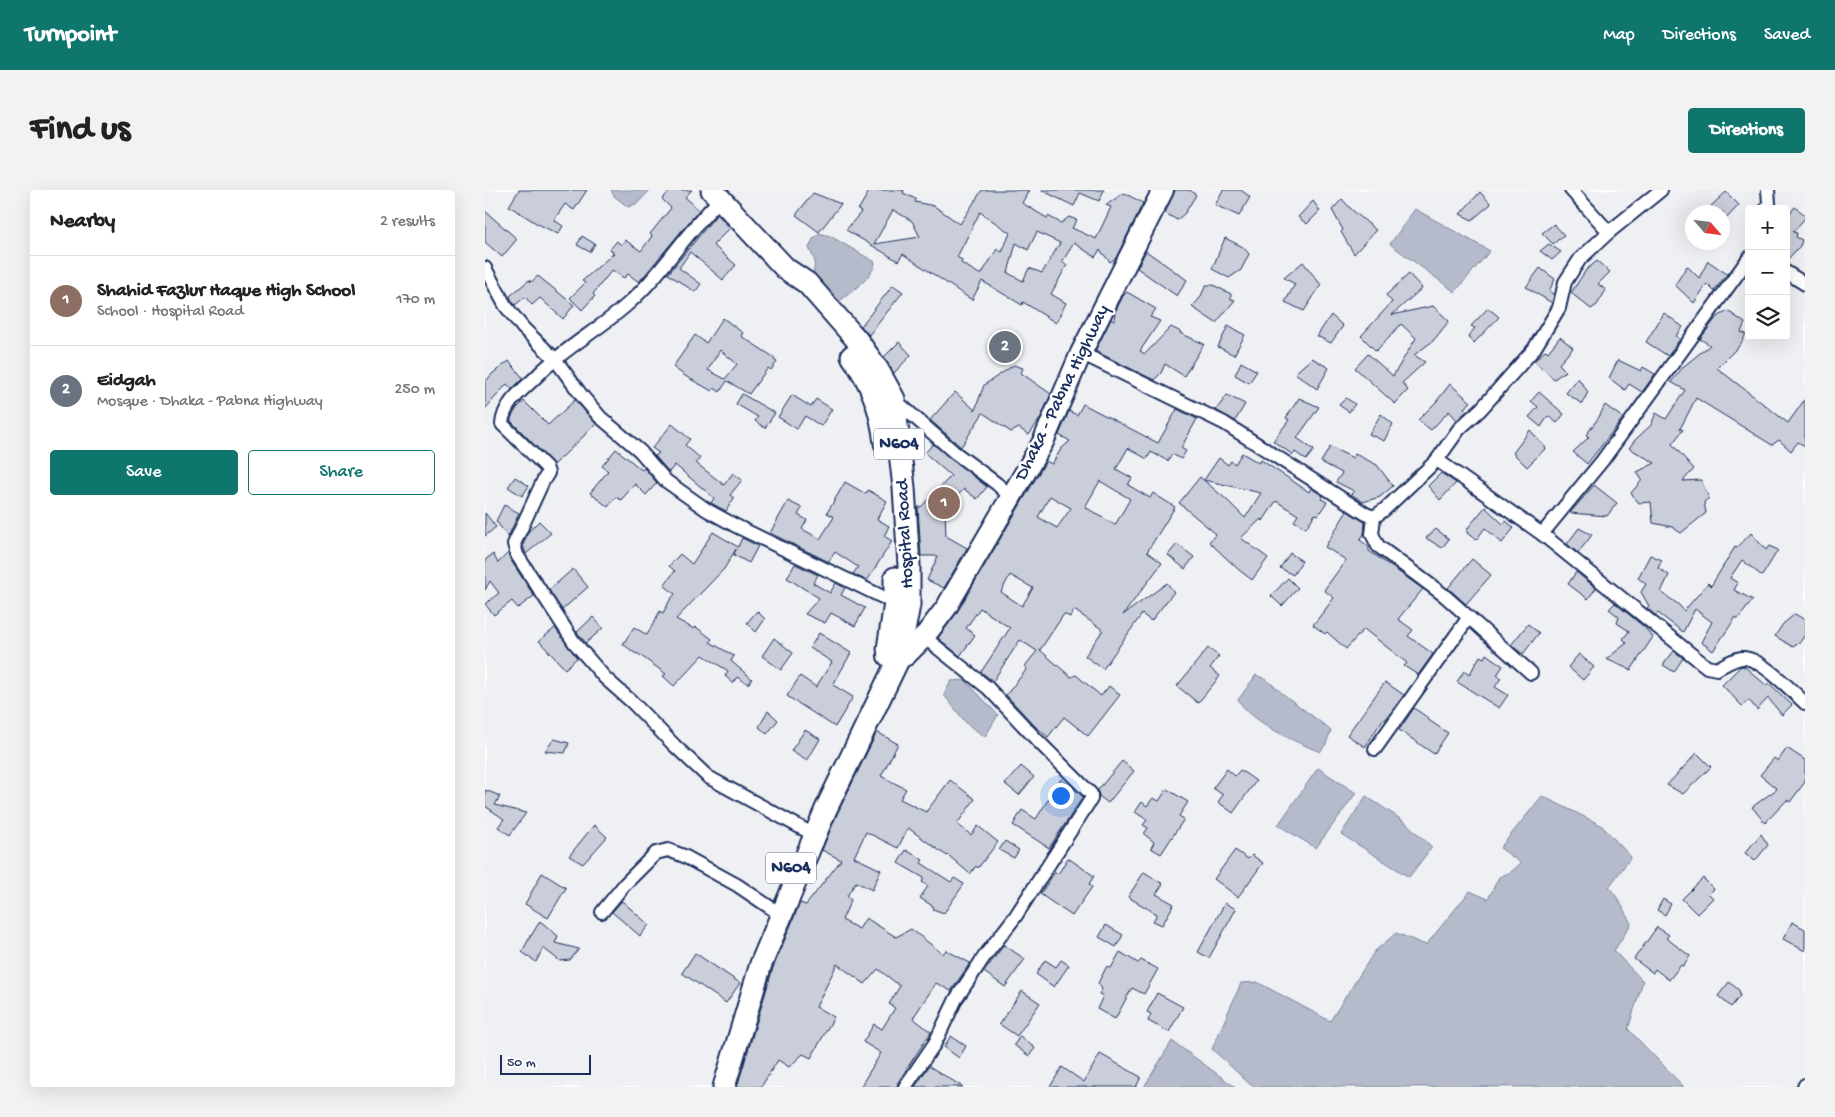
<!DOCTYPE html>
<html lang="en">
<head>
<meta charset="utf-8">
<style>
  body { margin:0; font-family:"Gochi Hand",sans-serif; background:#f2f2f2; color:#222 }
  .controls { position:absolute; right:15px; top:15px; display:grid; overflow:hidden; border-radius:5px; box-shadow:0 5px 20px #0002 }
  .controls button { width:45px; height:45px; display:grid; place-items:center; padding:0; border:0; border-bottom:1px solid #e0e0e0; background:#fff; color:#222; font:25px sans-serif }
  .compass { position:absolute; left:1200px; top:15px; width:45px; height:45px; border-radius:50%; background:#fff; box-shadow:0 5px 20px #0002; rotate:118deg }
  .scale { position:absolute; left:15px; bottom:12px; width:91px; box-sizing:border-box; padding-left:5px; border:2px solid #1b2f5e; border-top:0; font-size:14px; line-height:18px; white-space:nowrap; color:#1b2f5e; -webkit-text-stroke:4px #fff; paint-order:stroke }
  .you { position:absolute; left:575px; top:605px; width:18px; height:18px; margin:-12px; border:4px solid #fff; border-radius:50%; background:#1a73e8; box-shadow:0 0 0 8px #1a73e833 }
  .badge { display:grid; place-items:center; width:32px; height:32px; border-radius:50%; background:#0f766e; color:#fff; font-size:16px; font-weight:700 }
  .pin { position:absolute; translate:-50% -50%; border:2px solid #fff; box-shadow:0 1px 5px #0006 }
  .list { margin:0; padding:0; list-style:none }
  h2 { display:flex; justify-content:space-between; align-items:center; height:65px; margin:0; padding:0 20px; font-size:21px }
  h2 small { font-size:16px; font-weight:400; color:#767676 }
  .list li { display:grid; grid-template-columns:32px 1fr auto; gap:15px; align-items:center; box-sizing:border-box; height:90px; padding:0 20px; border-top:1px solid #e0e0e0 }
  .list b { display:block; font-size:19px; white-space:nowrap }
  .list p { margin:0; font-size:16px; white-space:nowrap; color:#767676 }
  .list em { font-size:16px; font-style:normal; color:#767676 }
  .actions { display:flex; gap:10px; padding:15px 20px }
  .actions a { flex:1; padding:11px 0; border:1px solid #0f766e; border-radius:5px; text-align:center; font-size:18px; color:#0f766e }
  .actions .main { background:#0f766e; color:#fff }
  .icon { flex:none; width:28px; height:28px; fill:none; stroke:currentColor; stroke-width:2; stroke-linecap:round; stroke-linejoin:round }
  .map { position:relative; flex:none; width:1320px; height:897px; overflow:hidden; border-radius:5px }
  header { display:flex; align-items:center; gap:30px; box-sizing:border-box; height:70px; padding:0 25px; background:#0f766e; color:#fff }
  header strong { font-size:24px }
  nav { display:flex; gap:28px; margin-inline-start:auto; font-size:18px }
  .intro { display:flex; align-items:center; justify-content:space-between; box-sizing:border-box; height:120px; padding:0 30px }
  h1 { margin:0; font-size:35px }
  .button { padding:12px 22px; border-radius:5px; background:#0f766e; color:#fff; font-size:18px; font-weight:700 }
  main { display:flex; gap:30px; padding:0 30px }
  aside { flex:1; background:#fff; border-radius:5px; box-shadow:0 5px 20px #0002 }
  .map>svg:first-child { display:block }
  .built { fill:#eff0f4; fill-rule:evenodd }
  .water { fill:#b5bbca; stroke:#77839f }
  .building { fill:#caceda; stroke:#1b2f5e; fill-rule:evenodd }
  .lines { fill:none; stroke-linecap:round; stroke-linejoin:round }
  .minor-casing { stroke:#1b2f5e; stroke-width:16 }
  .primary-casing { stroke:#1b2f5e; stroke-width:24 }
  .trunk-casing { stroke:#1b2f5e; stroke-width:25 }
  .minor { stroke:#fff; stroke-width:12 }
  .primary { stroke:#fff; stroke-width:20 }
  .trunk { stroke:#fff; stroke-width:21 }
  .labels { text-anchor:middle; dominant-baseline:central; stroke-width:5; stroke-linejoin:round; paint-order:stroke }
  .shield { fill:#fff; stroke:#5f6d8e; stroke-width:1 }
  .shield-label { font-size:18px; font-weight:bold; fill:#1b2f5e }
  .street-label { font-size:19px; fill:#1b2f5e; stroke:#fff }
</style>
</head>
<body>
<header>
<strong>Turnpoint</strong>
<nav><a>Map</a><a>Directions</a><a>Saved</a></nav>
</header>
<div class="intro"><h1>Find us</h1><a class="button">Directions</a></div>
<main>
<aside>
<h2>Nearby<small>2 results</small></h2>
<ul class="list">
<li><span class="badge" style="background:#8d6e63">1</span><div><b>Shahid Fazlur Haque High School</b><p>School · Hospital Road</p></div><em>170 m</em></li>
<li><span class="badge" style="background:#6b7280">2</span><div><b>Eidgah</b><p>Mosque · Dhaka - Pabna Highway</p></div><em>250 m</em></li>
</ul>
<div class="actions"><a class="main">Save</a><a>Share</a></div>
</aside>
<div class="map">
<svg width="1320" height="897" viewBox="0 0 1320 897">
  <rect width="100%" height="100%" fill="#fff"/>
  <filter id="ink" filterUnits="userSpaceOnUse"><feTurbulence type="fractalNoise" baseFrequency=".02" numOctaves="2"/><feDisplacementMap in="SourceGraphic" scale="10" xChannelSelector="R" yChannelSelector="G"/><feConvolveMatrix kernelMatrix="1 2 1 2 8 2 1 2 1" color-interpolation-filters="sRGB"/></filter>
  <g filter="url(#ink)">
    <!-- built -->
    <path class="built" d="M0,0H1320V897H0ZM1264,19H1301V146H1264ZM1208,22H1238V52H1208Z"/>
    <!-- water -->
    <g class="water">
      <polygon points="126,0 165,0 153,13 143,17 129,6"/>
      <polygon points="930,19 1005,61 970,102 905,54"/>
      <path d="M334,43L345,46L390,72C389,87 364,104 352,113L328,87L330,71L324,58L328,49Z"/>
      <path d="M771,485L782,490L798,504L846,540L841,554L835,562C809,551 769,534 753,510Z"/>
      <polygon points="480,490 513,525 500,547 482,534 459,505 466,491"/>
      <polygon points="833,578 871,603 831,658 793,635"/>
      <polygon points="881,606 920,632 947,657 924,687 856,644"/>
      <polygon points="1057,606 1116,635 1146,667 1124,697 1134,710 1146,734 1129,761 1158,791 1143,839 1199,897 768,897 727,859 756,793 772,792 845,831 890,761 911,743 941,755 985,701 1003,709 1014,687 1026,682 1036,673 1015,658"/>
      <polygon points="687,851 750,897 659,897"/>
    </g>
    <!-- building -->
    <g class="building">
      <polygon points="34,0 102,0 89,20 80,14 69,30 78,36 73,44 51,33 24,16"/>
      <polygon points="186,0 207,0 200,7 214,20 154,92 143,84 139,88 127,80 108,104 110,106 97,120 85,108 100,93 97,91 129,63 125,59 132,51 136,55 140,50 156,61 167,46 165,44 186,18 177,9"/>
      <path d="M385,0H419L418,3L431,9L430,12L449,16L475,34L497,0H544L537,13L562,28L563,26L576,33L584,27L592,30L587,38L611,49L626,17L621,15L639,3L658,13L631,68L625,72L615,60L610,67L589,53L577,72L582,75L566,104L581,113L571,133L538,112L537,115L497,91L487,110L418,64L413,71L361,40L376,22L373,20ZM408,20L427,31L435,47L389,54ZM495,22L525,43L517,62L512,59L496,85L476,73L477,70L472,67ZM552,42L575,53L557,83L544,78L538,91L523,83L531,53L543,60Z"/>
      <polygon points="556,0 619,0 614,11 595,3 589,16"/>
      <polygon points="690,0 705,0 711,5 700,23 692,30 680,23"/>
      <polygon points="738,0 756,0 765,7 754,26 730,15"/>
      <polygon points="995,2 1006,14 987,30 975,24"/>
      <polygon points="1241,2 1254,15 1238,32 1238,22 1231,22 1226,16"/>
      <polygon points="328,3 356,14 334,42 311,25"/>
      <polygon points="857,9 866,19 891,40 869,64 856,42 858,40 847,20"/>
      <polygon points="828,11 835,21 822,34 813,27"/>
      <polygon points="1310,17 1320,25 1320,28 1308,42 1312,43 1311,47 1317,50 1315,56 1301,71 1301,28"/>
      <polygon points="0,21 32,49 17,67 0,52"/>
      <polygon points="232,24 245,38 228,55 251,75 238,90 205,62 194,78 216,94 210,102 183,84"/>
      <polygon points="1069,34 1079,45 1068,54 1057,43"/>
      <polygon points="97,46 110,54 105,62 92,55"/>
      <polygon points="740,48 758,57 764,64 756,80 744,88 727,79"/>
      <polygon points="1064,54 1076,62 1067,70 1055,61"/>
      <polygon points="661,61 702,90 692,106 652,78"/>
      <polygon points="1112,71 1125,82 1113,94 1121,100 1112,115 1106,119 1086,103 1101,80"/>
      <polygon points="1223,71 1242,84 1229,101 1222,94 1209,113 1190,95 1202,76 1214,88"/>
      <polygon points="818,72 836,95 819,121 800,112 810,94 799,88"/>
      <polygon points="1055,78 1070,89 1064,101 1069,105 1067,113 1041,97"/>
      <polygon points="924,84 937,98 907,125 948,116 964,131 948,151 929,165 940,172 917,193 923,200 910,214 870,178 883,164 908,186 931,148 916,134 891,161 876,146 907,112 901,105"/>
      <polygon points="53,86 89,115 78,129 55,108 47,115 40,107 30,115 27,111 25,106 44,90 46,92"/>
      <polygon points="408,95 418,102 384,145 376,136"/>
      <polygon points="721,95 728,95 746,104 746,109 750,110 731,133 707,117 715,108"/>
      <polygon points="642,102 671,119 665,127 675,131 655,161 660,164 686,137 696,142 695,143 719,154 699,186 680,174 676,183 669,190 610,161 626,129 629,131 630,122 638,106"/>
      <polygon points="1003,118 1014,127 989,153 983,146 990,138 986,136"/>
      <polygon points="1243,121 1260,133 1256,142 1261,144 1255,155 1232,178 1303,233 1320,209 1320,256 1313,252 1306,261 1294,250 1287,255 1211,208 1195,239 1198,240 1187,254 1209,279 1198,291 1216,290 1224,308 1219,312 1221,323 1196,343 1187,337 1168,333 1166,312 1154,313 1146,303 1157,290 1152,282 1170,273 1144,258 1150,250 1166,235 1171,223 1181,229 1200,200 1186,192 1199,176 1225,155 1215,149 1232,127"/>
      <polygon points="1179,123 1198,137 1191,146 1195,149 1183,166 1161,152"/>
      <polygon points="846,125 858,136 846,153 832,146"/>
      <path d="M238,128L258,143L256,146L290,168L289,170L292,172L286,180L283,178L264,204L242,191L235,202L229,198L227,201L200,186L188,177L210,145L221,153ZM235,160L252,174L240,189L223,180Z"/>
      <polygon points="743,136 760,145 749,165 733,157"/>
      <polygon points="1075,147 1088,158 1074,174 1081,181 1069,189 1049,171 1061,160 1063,162"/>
      <polygon points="414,152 426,165 409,183 399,167"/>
      <polygon points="827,168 844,178 832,199 810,183"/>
      <polygon points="1133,170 1156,181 1158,177 1170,184 1157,202 1144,194 1140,200 1124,188"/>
      <polygon points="24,171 38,188 27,199 22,194 0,219 0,192 8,183"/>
      <polygon points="756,172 772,181 764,193 750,185"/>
      <polygon points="529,175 538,178 536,183 566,204 555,229 544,245 534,238 526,242 498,223 476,257 445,230 470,202 490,220 499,195"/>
      <polygon points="1093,188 1103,202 1097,214 1081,203"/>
      <polygon points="965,194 986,212 979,218 982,221 972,230 964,221 946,240 933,230 951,212"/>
      <polygon points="1054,202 1079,224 1072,233 1063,226 1056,237 1044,227 1053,217 1046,211"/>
      <polygon points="257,204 290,223 280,238 270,231 273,227 251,214"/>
      <polygon points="307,205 326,217 331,209 347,219 336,236 320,226 312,239 293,227"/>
      <polygon points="742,205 760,214 750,231 731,220"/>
      <polygon points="814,208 834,217 812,248 829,260 821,270 810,262 808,265 788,251 804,230 801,228"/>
      <polygon points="861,208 870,214 864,222 854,215"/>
      <polygon points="90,210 111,234 69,275 26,231 26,228 32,218 39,211 63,235"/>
      <path d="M598,214L673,253L692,219L712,229L696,258L701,261L696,269L687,264L683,271L666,262L662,269L643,258L631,279L647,288L643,295L665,308L668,303L690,317L662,362L677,373L638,425L682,393L689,402L666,431L657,424L618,479L600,466L618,440L589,420L585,427L579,424L555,460L586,487L591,485L616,506L624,496L635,505L603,546L579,527L563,547L550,536L521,505L542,479L540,476L552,461L535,450L508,491L496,482L525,438L495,418L481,438L490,445L475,466L453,448L471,424L561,271L567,274L576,259L585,251L574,245L584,221L592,225ZM615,291L645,309L630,335L600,317ZM565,306L586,318L572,338L553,327ZM525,385L548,398L537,416L516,402Z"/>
      <polygon points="1120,215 1138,228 1102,274 1088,262 1104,247 1101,245 1114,227"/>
      <polygon points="896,224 908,234 899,251 884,244"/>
      <polygon points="187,234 205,249 200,255 215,268 211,273 239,295 248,283 257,290 245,305 249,308 241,321 226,313 229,308 190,275 184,282 170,266 174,263 167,258"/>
      <polygon points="1045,240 1061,258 1042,277 1028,263"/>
      <polygon points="448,254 502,297 492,309 479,299 460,318 461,346 482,358 459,398 442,390 453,366 436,366 433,317 436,317 466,286 440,263"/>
      <polygon points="845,257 868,268 870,264 892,275 908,296 895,307 878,312 866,304 869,301 851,292 857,283 836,272"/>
      <polygon points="131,259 157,280 159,278 172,293 161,305 150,294 136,310 131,307 123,317 105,303 123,281 117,276"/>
      <polygon points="757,263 774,273 776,270 824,302 826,298 838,306 836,309 842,312 833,325 830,324 821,338 809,331 813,325 791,311 778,331 776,329 756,348 783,368 767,390 754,380 724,352 731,344 694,313 715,287 742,310 760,328 776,303 719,290 734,268 743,275 746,271 750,274"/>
      <polygon points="956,283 971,293 955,310 943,296"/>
      <polygon points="30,287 44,296 37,306 23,297"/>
      <polygon points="360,292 381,304 383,300 402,311 392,329 404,336 399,346 407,351 382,391 368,384 373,377 350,362 344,371 342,371 285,343 303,311 317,318 313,325 322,330 317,339 335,349 349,327 342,323"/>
      <polygon points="1109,295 1132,313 1122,326 1085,323"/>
      <polygon points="19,315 34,323 23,347 11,331"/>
      <polygon points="1000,317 1018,334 1021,331 1029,338 1017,353 1000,338 991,350 982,343 982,339"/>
      <polygon points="862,321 880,332 879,344 875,350 884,357 884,361 938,399 913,429 928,440 923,446 948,464 933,485 919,476 922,473 879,439 861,459 842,442 840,444 828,435 849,408 839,400 861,370 840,357"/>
      <polygon points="0,323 11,337 0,346"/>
      <polygon points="54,331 66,343 41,364 38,355 43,342"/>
      <polygon points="1094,338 1107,345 1093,363 1082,354"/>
      <polygon points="951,339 964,349 957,358 941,348"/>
      <polygon points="228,342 253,357 257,348 273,356 264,373 249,365 251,359 239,379 191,429 209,439 211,437 227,449 225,452 249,466 246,471 267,489 263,494 252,487 248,493 240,486 243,481 218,465 189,496 178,486 181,484 152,463 151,464 138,454 149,437 162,445 175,421 178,423 185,410 190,404 179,395 190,381 184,376 195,364 207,374"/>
      <polygon points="1266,343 1281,360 1284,356 1293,360 1277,386 1257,370 1245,388 1253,393 1249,400 1268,410 1253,429 1251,427 1228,461 1216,452 1227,432 1210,419 1198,442 1173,423 1170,425 1162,418 1164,416 1156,402 1161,394 1153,388 1165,365 1177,370 1173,378 1184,385 1176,402 1194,415 1199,421 1223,393 1226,396 1250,357 1252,358"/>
      <polygon points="692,354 709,367 700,379 683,365"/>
      <polygon points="23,363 25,369 49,406 33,418 27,411 9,425 0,414 14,403 5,391 0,400 0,370 8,364 13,373"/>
      <polygon points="805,363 817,371 808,385 795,378"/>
      <polygon points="987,369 1006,385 981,414 963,398"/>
      <polygon points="310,374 333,385 328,393 345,403 351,393 360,398 356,405 380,418 370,436 346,423 340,433 320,424 334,408 302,388"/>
      <polygon points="88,379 103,397 77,420 64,400"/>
      <polygon points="1091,382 1111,398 1103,409 1083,394"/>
      <polygon points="803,388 813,398 797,416 786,406"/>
      <polygon points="1130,413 1159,437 1168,447 1146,480 1121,469 1142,453 1138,449 1144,441 1132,433 1134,427 1124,419"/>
      <polygon points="272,421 280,429 271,442 262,433"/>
      <polygon points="1310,424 1320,430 1320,445 1315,452 1308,457 1290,446 1298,434"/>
      <polygon points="108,427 118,438 101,453 92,442"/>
      <polygon points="1043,434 1054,443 1038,464 1026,455"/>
      <polygon points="70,438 92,468 80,479 54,451"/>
      <polygon points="334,443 366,463 348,495 368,507 350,537 302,506 315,486 331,497 347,472 325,458"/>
      <polygon points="289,448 308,463 296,480 277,466"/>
      <polygon points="723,458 734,466 725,478 735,486 713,513 692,496"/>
      <polygon points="1189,461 1198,468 1189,482 1178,475"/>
      <polygon points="1001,464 1018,476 1012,485 1016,488 1010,497 1023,505 1014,518 972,492 979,481 984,485 995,466 999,468"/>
      <polygon points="1094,464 1109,477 1098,490 1083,477"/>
      <polygon points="1256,476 1260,477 1281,495 1284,493 1307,515 1297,525 1283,508 1272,520 1264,510 1257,516 1237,495"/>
      <polygon points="900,492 919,505 900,530 898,529 880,557 862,545"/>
      <polygon points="929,518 943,528 942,529 963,543 949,564 914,540"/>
      <polygon points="283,521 293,530 282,544 274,537"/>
      <polygon points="320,540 335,549 322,571 306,561"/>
      <polygon points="392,542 413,554 396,586 421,599 415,609 441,622 465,590 490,609 472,634 486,645 493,636 513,652 493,678 491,676 485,684 463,665 462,666 423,638 413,658 381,642 369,667 396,680 387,700 371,692 362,706 366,710 357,730 374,739 381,728 411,747 426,739 458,764 461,760 485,773 466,801 451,793 428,828 446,842 413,892 412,897 375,897 396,863 378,852 389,834 397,839 410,818 404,814 415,796 393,779 380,794 352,774 331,817 349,827 326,868 318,864 304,877 293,870 276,897 252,897 288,778 315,713 321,715 356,670 337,660 352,624"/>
      <polygon points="69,549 84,553 80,563 60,561"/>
      <polygon points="1302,558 1320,570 1320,592 1305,612 1302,610 1280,633 1267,617 1292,599 1275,585 1289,568 1293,571"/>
      <polygon points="1212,563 1226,577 1198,604 1182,595"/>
      <polygon points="637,571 649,581 623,613 614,606 613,600"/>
      <polygon points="536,576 549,587 534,605 520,594"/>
      <polygon points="742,579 750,586 755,580 771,591 748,623 733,612 738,605 728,598"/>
      <polygon points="576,589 586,596 598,607 564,658 528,635 537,620 551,629"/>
      <polygon points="682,599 703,612 694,626 699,629 676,664 666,658 669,652 659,644 663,638 658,635 662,630 650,622 657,612 662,616 668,608 674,611"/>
      <polygon points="0,600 15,606 10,615 41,623 25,645 13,637 19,629 0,616"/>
      <polygon points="109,635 122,647 98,674 84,666"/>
      <polygon points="1276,644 1283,655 1270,671 1260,663"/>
      <polygon points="520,651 534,660 529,668 514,660"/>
      <polygon points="421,660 438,670 436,673 466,692 469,688 479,694 459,723 448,719 449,717 435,708 443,696 437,692 439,688 413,673"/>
      <polygon points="750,660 763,669 767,665 778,673 753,707 729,689"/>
      <polygon points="583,668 609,686 604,694 607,697 587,726 555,704 570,682 573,684"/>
      <polygon points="659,682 678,694 671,704 689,714 677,735 668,731 672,724 643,707"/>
      <polygon points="57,683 81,698 63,728 40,714"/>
      <polygon points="1218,688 1229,699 1224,704 1228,708 1212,724 1197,709"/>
      <polygon points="1178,709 1186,714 1180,725 1172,720"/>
      <polygon points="137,711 164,735 155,746 127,722"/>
      <polygon points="740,713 751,719 724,768 713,762"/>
      <polygon points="55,731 73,746 70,753 94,759 85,770 75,771 58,758 51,772 37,762 45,747 44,746 46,746"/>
      <polygon points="1307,732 1320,739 1320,761 1298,749"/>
      <polygon points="621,735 638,745 631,757 614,747"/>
      <polygon points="1172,737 1184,745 1181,748 1205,766 1198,776 1196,775 1184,790 1170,779 1168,783 1149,769"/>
      <polygon points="519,755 540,769 520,797 499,782"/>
      <polygon points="635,762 653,773 656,770 673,779 659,804 647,798 630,829 612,819 618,806 614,804 617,799 613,793 622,776 626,778"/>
      <polygon points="210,763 255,793 241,813 197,783"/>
      <polygon points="560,770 571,777 576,770 584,775 569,797 551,784"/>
      <polygon points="1244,792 1254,800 1255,806 1246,817 1233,806"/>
      <polygon points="537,801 555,813 532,846 514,834"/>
      <polygon points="672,803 698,817 684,842 663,831 666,824 662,822"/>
      <polygon points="466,846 481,856 474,868 459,857"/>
      <polygon points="535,846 550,858 544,866 529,855"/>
      <polygon points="615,864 656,887 651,897 565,897 577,877 599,892"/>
      <polygon points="444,876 478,897 430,897"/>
    </g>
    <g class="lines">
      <!-- minor casing -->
      <g class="minor-casing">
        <g id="minor">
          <polyline points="1086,0 1124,42"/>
          <path d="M236,9C202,40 179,82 145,112C117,138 82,156 55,183C40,199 19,211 17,234L61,277L63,283L58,291L29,354L32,365L89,452L120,488L147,512L190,556L223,587L322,641"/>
          <polyline points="1281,19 1284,13 1283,0"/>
          <polyline points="0,78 20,115 38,138 70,169 97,206 115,227 155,261 181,291 222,320 251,336 410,413"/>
          <polyline points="1301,82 1320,94"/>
          <path d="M596,163L739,233L881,324L889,327L899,320L952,270L1057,344L1222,477L1232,479C1239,475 1248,469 1257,468C1274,466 1307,501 1320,513"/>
          <polyline points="409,209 469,262 512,294 526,307"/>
          <polyline points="952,270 974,239 996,219 1049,159 1074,118 1080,92 1095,69 1124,42 1176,0"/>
          <polyline points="889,327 887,344 893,356 960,406 1046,483"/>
          <polyline points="1057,344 1117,271 1264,68"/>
          <polyline points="890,559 984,427"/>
          <polyline points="117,722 140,694 171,663 183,660 199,666 252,695 289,720"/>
          <polyline points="420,897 450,853 471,809 499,767 530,727 606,609 606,604 552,550 503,498 439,447"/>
          <polyline points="1319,897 1320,895"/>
        </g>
      </g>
      <!-- primary casing -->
      <g class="primary-casing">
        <polyline id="primary" points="403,466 414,468 421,465 439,447 461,418 526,307 558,252 596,163 678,0"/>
      </g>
      <!-- trunk casing -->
      <g class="trunk-casing">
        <g id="trunk">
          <polyline points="227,0 301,79 322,93 372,150 393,180 409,209 419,298 424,375 424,415 414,468 341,619 276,774 239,897"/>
          <path d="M367,166C387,194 396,219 400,253"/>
          <polyline points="403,459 410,413 410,388"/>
        </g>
      </g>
      <!-- minor -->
      <use href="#minor" class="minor"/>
      <!-- primary -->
      <use href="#primary" class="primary"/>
      <!-- trunk -->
      <use href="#trunk" class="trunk"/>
    </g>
  </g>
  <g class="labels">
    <!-- shield labels -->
    <g class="shield">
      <rect x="389" y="238.5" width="50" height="31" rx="4"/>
      <rect x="281" y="662.5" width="50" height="31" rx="4"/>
    </g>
    <g class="shield-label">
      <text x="414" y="254">N604</text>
      <text x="306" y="678">N604</text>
    </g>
    <!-- street labels -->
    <g class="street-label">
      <text transform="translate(578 203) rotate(-64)">Dhaka - Pabna Highway</text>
      <text transform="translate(421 344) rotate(-93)">Hospital Road</text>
    </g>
  </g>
</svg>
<div class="controls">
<button>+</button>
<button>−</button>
<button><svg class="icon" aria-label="layers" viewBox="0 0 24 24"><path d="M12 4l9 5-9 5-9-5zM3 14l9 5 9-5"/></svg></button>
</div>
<svg class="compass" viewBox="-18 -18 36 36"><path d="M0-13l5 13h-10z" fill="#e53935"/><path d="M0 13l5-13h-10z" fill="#767676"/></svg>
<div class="scale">50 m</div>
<div class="you"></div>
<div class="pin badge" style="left:459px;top:313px;background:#8d6e63">1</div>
<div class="pin badge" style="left:520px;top:157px;background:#6b7280">2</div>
</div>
</main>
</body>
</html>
